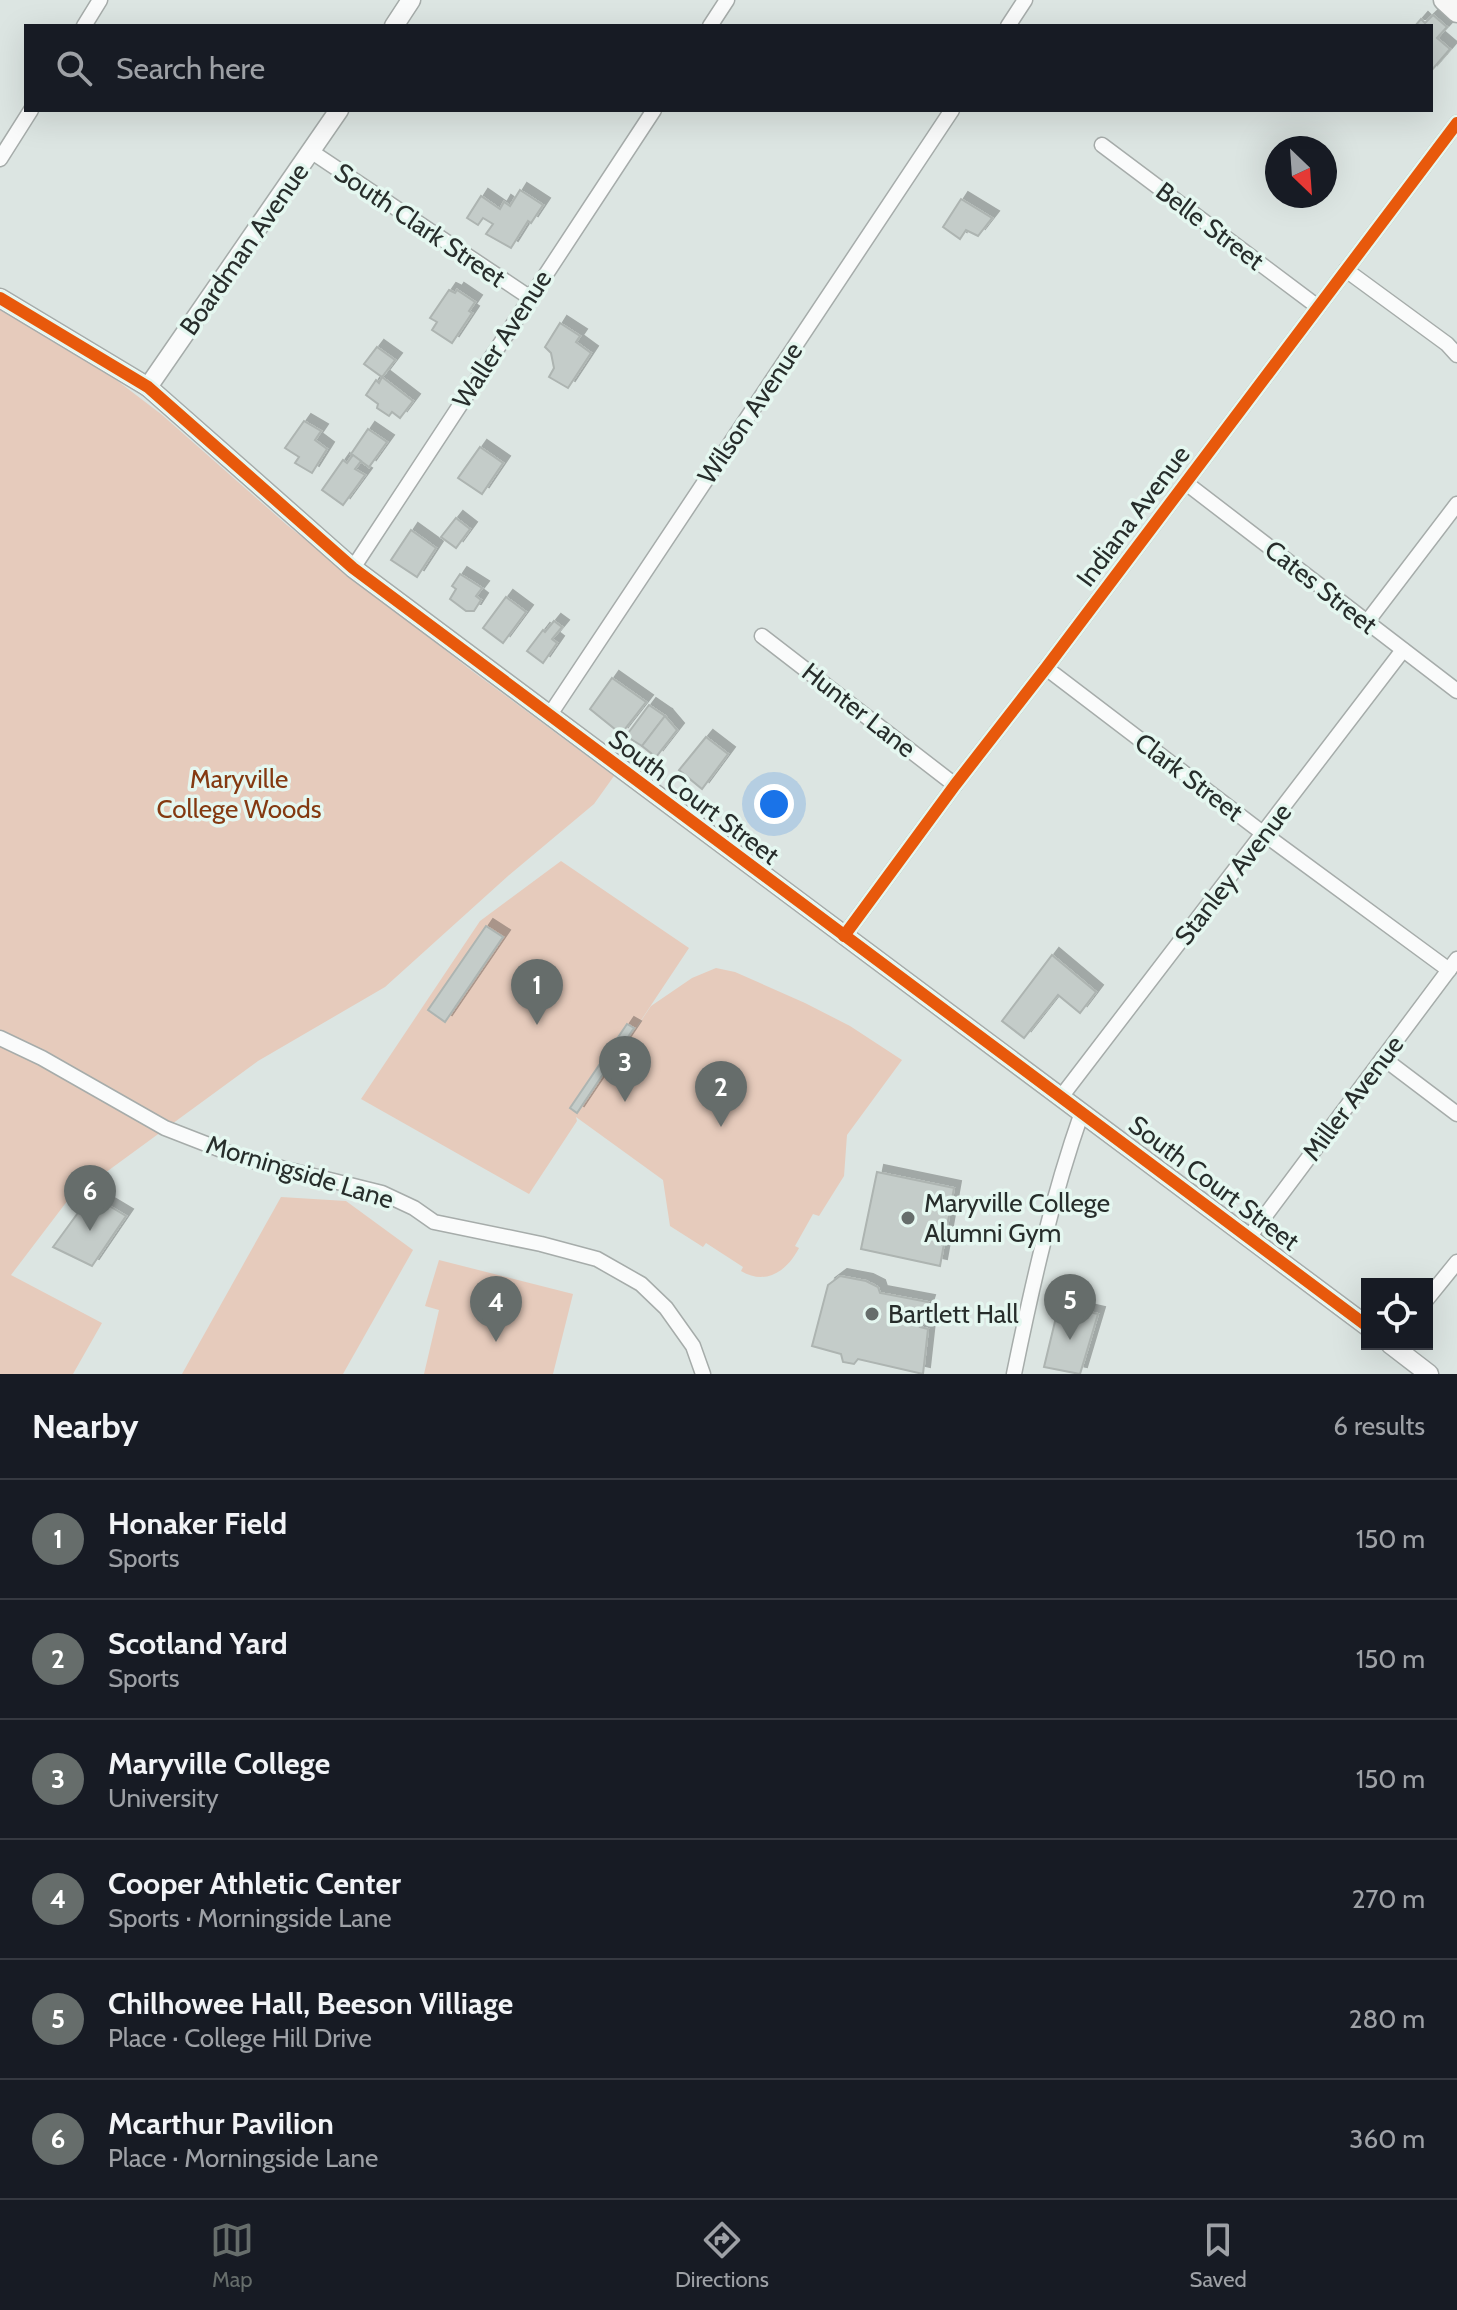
<!DOCTYPE html>
<html lang="en">
<head>
<meta charset="utf-8">
<style>
  body { margin:0; font-family:Cabin,sans-serif; background:#242831; color:#f1f3f6 }
  .controls { position:absolute; right:24px; bottom:24px; display:grid; overflow:hidden; border-radius:0px; box-shadow:0 8px 32px #0002 }
  .controls button { width:72px; height:72px; display:grid; place-items:center; padding:0; border:0; border-bottom:2px solid #363941; background:#171b24; color:#f1f3f6; font:40px sans-serif }
  .compass { position:absolute; left:1265px; top:136px; width:72px; height:72px; border-radius:50%; background:#171b24; box-shadow:0 8px 32px #0002; rotate:155deg }
  .you { position:absolute; left:774px; top:804px; width:28px; height:28px; margin:-20px; border:6px solid #fff; border-radius:50%; background:#1a73e8; box-shadow:0 0 0 12px #1a73e833 }
  .badge { display:grid; place-items:center; width:52px; height:52px; border-radius:50%; background:#666d6b; color:#fff; font-size:26px; font-weight:700 }
  .pin { position:absolute; translate:-50% -66px; filter:drop-shadow(0 2px 4px #0008) }
  .pin::after { content:''; position:absolute; top:42px; width:28px; height:24px; background:inherit; clip-path:polygon(0 0,100% 0,50% 100%) }
  .list { margin:0; padding:0; list-style:none }
  h2 { display:flex; justify-content:space-between; align-items:center; height:104px; margin:0; padding:0 32px; font-size:34px }
  h2 small { font-size:26px; font-weight:400; color:#9ea1a6 }
  .list li { display:grid; grid-template-columns:52px 1fr auto; gap:24px; align-items:center; box-sizing:border-box; height:120px; padding:0 32px; border-top:2px solid #363941 }
  .list b { display:block; font-size:30px; white-space:nowrap }
  .list p { margin:0; font-size:26px; white-space:nowrap; color:#9ea1a6 }
  .list em { font-size:26px; font-style:normal; color:#9ea1a6 }
  .icon { flex:none; width:44px; height:44px; fill:none; stroke:currentColor; stroke-width:2; stroke-linecap:round; stroke-linejoin:round }
  .map { position:relative; flex:none; width:1457px; height:1374px; overflow:hidden }
  .search { position:absolute; background:#171b24; box-shadow:0 8px 32px #0002; left:24px; right:24px; top:24px; height:88px; display:flex; align-items:center; gap:20px; box-sizing:border-box; padding:0 28px; border-radius:0px; color:#9ea1a6; font-size:30px }
  .sheet { height:824px; background:#171b24 }
  nav { display:flex; justify-content:space-around; align-items:center; box-sizing:border-box; height:112px; border-top:2px solid #363941; background:#171b24; font-size:22px; color:#9ea1a6 }
  nav a { display:grid; justify-items:center; gap:4px }
  nav .on { color:#666d6b }
  .map>svg:first-child { display:block }
  .green { fill:#e6cbbc }
  .building { fill:#c4ccc9; stroke:#adb4b1; stroke-width:2; filter:url(#shadow) }
  .lines { fill:none; stroke-linecap:round; stroke-linejoin:round }
  .minor-casing { stroke:#a6acaa; stroke-width:17 }
  .tertiary-casing { stroke:#a6acaa; stroke-width:21 }
  .secondary-casing { stroke:#a6acaa; stroke-width:23 }
  .minor { stroke:#fafbfb; stroke-width:14 }
  .tertiary { stroke:#fafbfb; stroke-width:18 }
  .secondary { stroke:#f7f7f6; stroke-width:20 }
  .cycleway-casing { stroke:#e5f7f0; stroke-width:17 }
  .cycleway { stroke:#e8590c; stroke-width:12 }
  .poi-dot { fill:#666d6b; stroke:#e5f7f0; stroke-width:3 }
  .labels { text-anchor:middle; dominant-baseline:central; stroke-width:7; stroke-linejoin:round; paint-order:stroke }
  .street-label { font-size:26px; fill:#272d2b; stroke:#e5f7f0 }
  .park-label { font-size:26px; fill:#843911; stroke:#e5f7f0 }
  .poi-label { font-size:26px; fill:#272d2b; stroke:#e5f7f0; text-anchor:start }
</style>
</head>
<body>
<div class="map">
<svg width="1457" height="1374" viewBox="0 0 1457 1374">
  <defs>
    <filter id="shadow"><feDropShadow dx="7" dy="-7" stdDeviation="0" flood-color="#0004"/></filter>
  </defs>
  <rect width="100%" height="100%" fill="#dce5e2"/>
  <!-- green -->
  <g class="green">
    <polygon points="0,309 94,363 161,414 287,525 468,668 614,776 594,804 508,876 385,987 258,1061 68,1200 11,1275 102,1323 73,1374 0,1374"/>
    <path d="M561,861L689,948L610,1067L651,1006L692,978L716,968L735,972L805,1003L850,1026L902,1060L847,1135L844,1176L819,1216L813,1214L795,1246L799,1248C787,1271 766,1286 741,1271L743,1267L706,1243L703,1247L670,1226L663,1180L576,1117L577,1121L529,1194L361,1099L480,921Z"/>
    <polygon points="281,1197 346,1201 413,1250 343,1374 182,1374"/>
    <polygon points="439,1260 573,1294 553,1374 424,1374 439,1310 425,1306"/>
  </g>
  <!-- building -->
  <g class="building">
    <polygon points="1433,15 1447,27 1437,38 1450,49 1431,71 1431,26 1415,26 1421,19 1425,23"/>
    <polygon points="520,190 543,205 531,223 528,221 511,248 486,234 493,224 483,218 478,225 467,218 481,196 500,209 504,202 510,206"/>
    <polygon points="961,199 992,218 978,236 966,230 960,239 943,227"/>
    <polygon points="449,290 455,293 457,290 475,302 469,311 472,313 452,343 432,330 437,322 430,318"/>
    <polygon points="560,323 580,336 576,342 591,353 568,388 549,377 554,368 551,353 545,347"/>
    <polygon points="377,347 395,360 382,377 364,364"/>
    <polygon points="382,377 413,401 400,418 392,412 389,416 377,408 378,404 366,395 376,380 379,383"/>
    <polygon points="304,421 321,431 315,440 327,449 312,473 295,463 299,457 285,448"/>
    <polygon points="368,429 387,442 369,467 351,454"/>
    <polygon points="480,447 503,463 482,494 458,478"/>
    <polygon points="353,455 361,461 355,469 365,475 343,505 322,490 343,460 347,463"/>
    <polygon points="456,518 470,529 456,548 441,537"/>
    <polygon points="411,530 436,548 417,577 391,560"/>
    <polygon points="460,574 482,588 476,596 481,600 474,611 466,611 450,599 456,589 452,586"/>
    <polygon points="506,597 526,612 503,643 483,628"/>
    <polygon points="554,621 562,627 552,639 557,643 543,663 527,651 543,630 545,632"/>
    <polygon points="612,678 646,702 621,734 590,709"/>
    <polygon points="649,705 665,716 642,746 626,736"/>
    <polygon points="665,716 677,730 656,757 642,746"/>
    <polygon points="706,737 728,754 702,789 679,770"/>
    <polygon points="486,926 503,937 445,1022 428,1010"/>
    <polygon points="1052,955 1096,992 1080,1013 1058,995 1024,1038 1002,1021"/>
    <polygon points="627,1024 634,1028 577,1113 570,1108"/>
    <polygon points="877,1172 954,1188 940,1266 861,1249"/>
    <polygon points="91,1195 126,1216 92,1266 53,1247"/>
    <polygon points="840,1276 866,1281 878,1287 880,1293 928,1302 920,1327 928,1329 923,1374 858,1359 854,1364 843,1362 841,1354 812,1346 828,1285"/>
    <polygon points="1059,1305 1098,1314 1080,1374 1044,1367"/>
  </g>
  <g class="lines">
    <!-- minor casing -->
    <g class="minor-casing">
      <g id="minor">
        <polyline points="84,26 100,0"/>
        <polyline points="710,26 727,0"/>
        <polyline points="1008,26 1025,0"/>
        <polyline points="1102,145 1318,307"/>
        <polyline points="312,152 529,297"/>
        <polyline points="0,159 31,110"/>
        <polyline points="1346,270 1447,344 1457,355"/>
        <polyline points="1186,483 1457,691"/>
        <polyline points="353,568 654,110"/>
        <polyline points="1367,622 1457,504"/>
        <polyline points="762,636 955,785"/>
        <polyline points="1046,668 1264,834 1449,970"/>
        <polyline points="549,716 952,110"/>
        <polyline points="844,936 955,785 1046,668 1457,123"/>
        <polyline points="0,1038 42,1058 165,1128 219,1149 249,1160 382,1193 414,1208 434,1222 541,1244 597,1259 641,1284 666,1308 693,1346 703,1374"/>
        <polyline points="1383,1058 1457,1114"/>
        <polyline points="1061,1097 1403,650"/>
        <polyline points="1250,1236 1457,959"/>
        <polyline points="1427,1299 1457,1262"/>
        <path d="M1014,1374C1032,1286 1052,1197 1082,1112"/>
      </g>
    </g>
    <!-- tertiary casing -->
    <g class="tertiary-casing">
      <g id="tertiary">
        <polyline points="394,26 411,0"/>
        <polyline points="0,298 148,387 353,568 1367,1326"/>
        <polyline points="148,387 339,110"/>
        <polyline points="1390,1344 1429,1374"/>
      </g>
    </g>
    <!-- secondary casing -->
    <g class="secondary-casing">
      <polyline id="secondary" points="1444,0 1457,12"/>
    </g>
    <!-- minor -->
    <use href="#minor" class="minor"/>
    <!-- tertiary -->
    <use href="#tertiary" class="tertiary"/>
    <!-- secondary -->
    <use href="#secondary" class="secondary"/>
    <!-- cycleway casing -->
    <g class="cycleway-casing">
      <g id="cycleway">
        <polyline points="0,298 148,387 353,568 1367,1326"/>
        <polyline points="844,936 955,785 1046,668 1457,123"/>
      </g>
    </g>
    <!-- cycleway -->
    <use href="#cycleway" class="cycleway"/>
  </g>
  <!-- markers -->
  <g class="poi-dot">
    <circle cx="908" cy="1218" r="8"/>
    <circle cx="872" cy="1314" r="8"/>
  </g>
  <g class="labels">
    <!-- street labels -->
    <g class="street-label">
      <text transform="translate(420 225) rotate(34)">South Clark Street</text>
      <text transform="translate(1210 226) rotate(37)">Belle Street</text>
      <text transform="translate(244 249) rotate(-55)">Boardman Avenue</text>
      <text transform="translate(502 339) rotate(-57)">Waller Avenue</text>
      <text transform="translate(750 413) rotate(-56)">Wilson Avenue</text>
      <text transform="translate(1133 516) rotate(-53)">Indiana Avenue</text>
      <text transform="translate(1321 587) rotate(38)">Cates Street</text>
      <text transform="translate(859 710) rotate(38)">Hunter Lane</text>
      <text transform="translate(1189 777) rotate(37)">Clark Street</text>
      <text transform="translate(694 797) rotate(37)">South Court Street</text>
      <text transform="translate(1233 874) rotate(-52)">Stanley Avenue</text>
      <text transform="translate(1353 1098) rotate(-53)">Miller Avenue</text>
      <text transform="translate(300 1172) rotate(17)">Morningside Lane</text>
      <text transform="translate(1214 1183) rotate(37)">South Court Street</text>
    </g>
    <!-- park labels -->
    <g class="park-label">
      <text x="239" y="779">Maryville<tspan x="239" dy="30">College Woods</tspan></text>
    </g>
    <!-- poi labels -->
    <g class="poi-label">
      <text x="924" y="1203">Maryville College<tspan x="924" dy="30">Alumni Gym</tspan></text>
      <text x="888" y="1314">Bartlett Hall</text>
    </g>
  </g>
</svg>
<div class="controls">
<button><svg class="icon" aria-label="locate" viewBox="0 0 24 24"><circle cx="12" cy="12" r="6"/><path d="M12 2v4M12 18v4M2 12h4M18 12h4"/></svg></button>
</div>
<svg class="compass" viewBox="-18 -18 36 36"><path d="M0-13l5 13h-10z" fill="#e53935"/><path d="M0 13l5-13h-10z" fill="#9ea1a6"/></svg>
<div class="you"></div>
<div class="pin badge" style="left:537px;top:1025px">1</div>
<div class="pin badge" style="left:721px;top:1127px">2</div>
<div class="pin badge" style="left:625px;top:1102px">3</div>
<div class="pin badge" style="left:496px;top:1342px">4</div>
<div class="pin badge" style="left:1070px;top:1340px">5</div>
<div class="pin badge" style="left:90px;top:1231px">6</div>
<div class="search"><svg class="icon" aria-label="search" viewBox="0 0 24 24"><circle cx="10" cy="10" r="6"/><path d="M15 15l6 6"/></svg>Search here</div>
</div>
<section class="sheet">
<h2>Nearby<small>6 results</small></h2>
<ul class="list">
<li><span class="badge">1</span><div><b>Honaker Field</b><p>Sports</p></div><em>150 m</em></li>
<li><span class="badge">2</span><div><b>Scotland Yard</b><p>Sports</p></div><em>150 m</em></li>
<li><span class="badge">3</span><div><b>Maryville College</b><p>University</p></div><em>150 m</em></li>
<li><span class="badge">4</span><div><b>Cooper Athletic Center</b><p>Sports · Morningside Lane</p></div><em>270 m</em></li>
<li><span class="badge">5</span><div><b>Chilhowee Hall, Beeson Villiage</b><p>Place · College Hill Drive</p></div><em>280 m</em></li>
<li><span class="badge">6</span><div><b>Mcarthur Pavilion</b><p>Place · Morningside Lane</p></div><em>360 m</em></li>
</ul>
</section>
<nav>
<a class="on"><svg class="icon" aria-label="map" viewBox="0 0 24 24"><path d="M3 6l6-2 6 2 6-2v14l-6 2-6-2-6 2zM9 4v14M15 6v14"/></svg>Map</a>
<a><svg class="icon" aria-label="directions" viewBox="0 0 24 24"><path d="M12 3l9 9-9 9-9-9zM9 14v-3h6M13 9l2 2-2 2"/></svg>Directions</a>
<a><svg class="icon" aria-label="saved" viewBox="0 0 24 24"><path d="M7 4h10v16l-5-4-5 4z"/></svg>Saved</a>
</nav>
</body>
</html>
